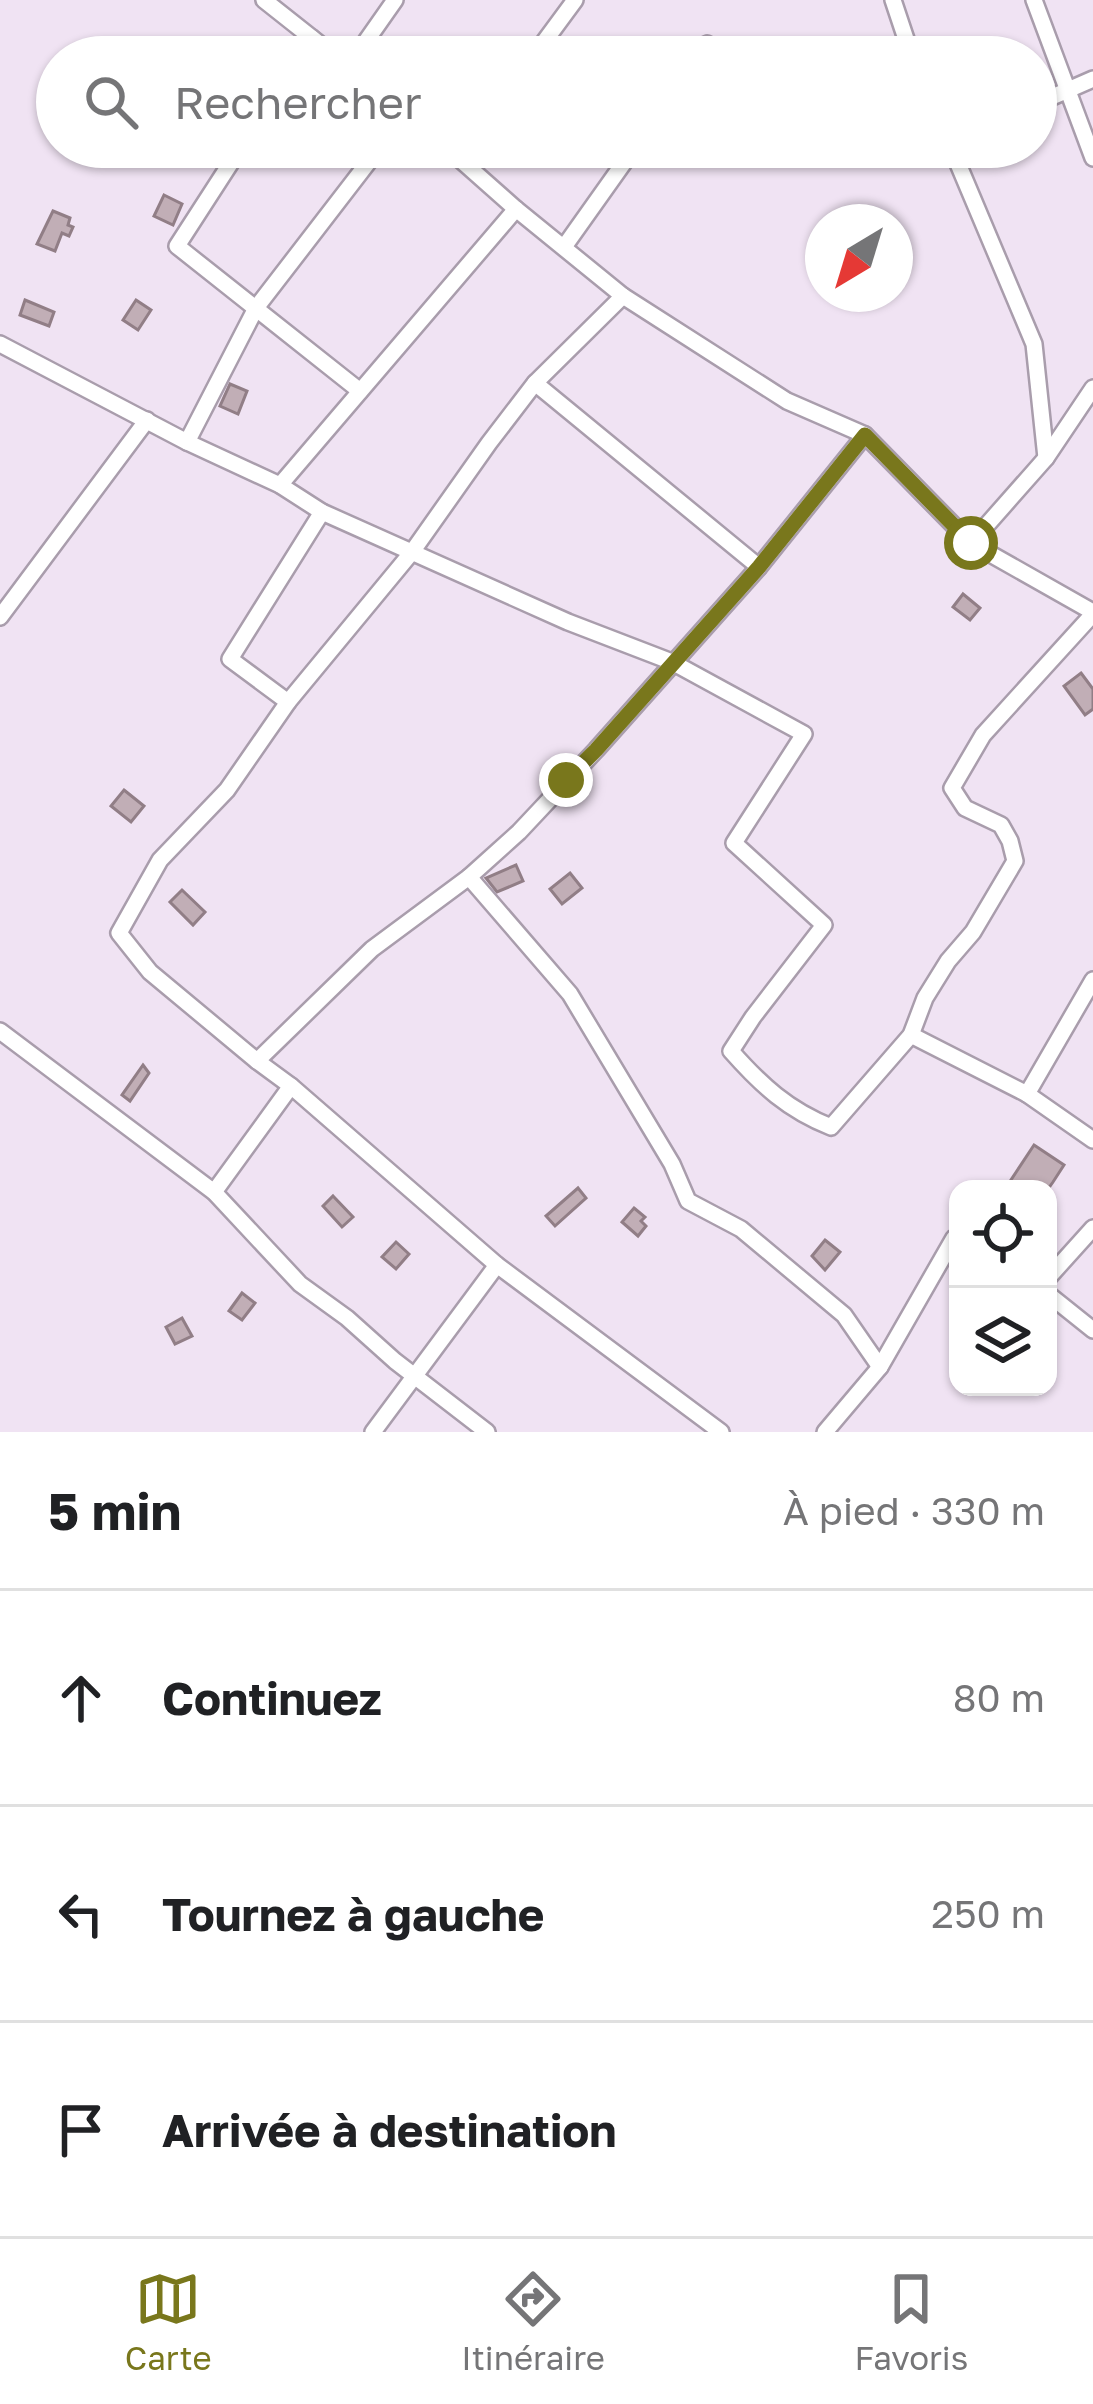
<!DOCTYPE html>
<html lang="fr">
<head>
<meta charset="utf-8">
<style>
  body { margin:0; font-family:"Golos Text",sans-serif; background:#f2f2f2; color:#202124 }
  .controls { position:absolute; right:36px; bottom:36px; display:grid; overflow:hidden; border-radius:24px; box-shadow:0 3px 9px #0004 }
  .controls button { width:108px; height:108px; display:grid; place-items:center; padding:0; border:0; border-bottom:3px solid #e0e0e0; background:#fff; color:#202124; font:60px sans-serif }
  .compass { position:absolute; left:805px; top:204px; width:108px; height:108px; border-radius:50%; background:#fff; box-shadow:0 3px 9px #0004; rotate:218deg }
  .stop { position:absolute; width:36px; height:36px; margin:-27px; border:9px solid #79771c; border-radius:50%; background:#fff }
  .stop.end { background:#79771c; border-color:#fff; box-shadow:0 3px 12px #0008 }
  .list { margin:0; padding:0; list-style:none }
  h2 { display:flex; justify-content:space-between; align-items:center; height:156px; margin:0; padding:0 48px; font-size:51px }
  h2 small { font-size:39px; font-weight:400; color:#757577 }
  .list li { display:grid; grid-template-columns:78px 1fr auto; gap:36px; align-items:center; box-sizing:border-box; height:216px; padding:0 48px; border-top:3px solid #e0e0e0 }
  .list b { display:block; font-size:45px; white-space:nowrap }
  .list em { font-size:39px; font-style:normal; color:#757577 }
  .icon { flex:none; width:66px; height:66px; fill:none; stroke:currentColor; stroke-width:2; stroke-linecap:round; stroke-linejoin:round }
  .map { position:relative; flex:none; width:1093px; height:1432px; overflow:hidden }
  .search { position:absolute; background:#fff; box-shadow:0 3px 9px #0004; left:36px; right:36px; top:36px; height:132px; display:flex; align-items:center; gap:30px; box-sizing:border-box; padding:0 42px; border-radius:66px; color:#757577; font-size:45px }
  .sheet { height:804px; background:#fff }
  nav { display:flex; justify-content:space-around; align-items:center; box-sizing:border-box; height:168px; border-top:3px solid #e0e0e0; background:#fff; font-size:33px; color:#757577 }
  nav a { display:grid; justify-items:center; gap:6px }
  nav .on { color:#79771c }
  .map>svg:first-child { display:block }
  .building { fill:#c1aeb6; stroke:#917e86; stroke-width:3 }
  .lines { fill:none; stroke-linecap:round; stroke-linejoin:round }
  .minor-casing { stroke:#a99dac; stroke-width:20 }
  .minor { stroke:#fff; stroke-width:15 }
  .route { stroke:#79771c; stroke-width:15 }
</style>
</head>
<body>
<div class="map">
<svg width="1093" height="1432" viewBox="0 0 1093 1432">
  <rect width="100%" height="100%" fill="#f0e3f3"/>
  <!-- building -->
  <g class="building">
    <polygon points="164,195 182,204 173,225 154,216"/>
    <polygon points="53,211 70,218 68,225 73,227 69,236 62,233 55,251 37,244"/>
    <polygon points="25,300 54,312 49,326 20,315"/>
    <polygon points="136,300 151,310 138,330 123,320"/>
    <polygon points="230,384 247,391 238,414 220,406"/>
    <polygon points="963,594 980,608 970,620 953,607"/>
    <polygon points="1081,673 1093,689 1093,709 1085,715 1064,686"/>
    <polygon points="124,790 144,806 131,822 111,806"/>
    <polygon points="516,865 523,881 497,892 486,878"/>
    <polygon points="570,873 582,888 562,904 550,889"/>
    <polygon points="182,890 205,912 193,925 170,902"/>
    <polygon points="143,1065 149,1073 130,1101 122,1095"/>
    <polygon points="1034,1145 1064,1165 1053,1182 1048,1189 1005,1189"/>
    <polygon points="578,1188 586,1198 555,1226 546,1216"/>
    <polygon points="333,1196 353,1217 342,1227 323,1206"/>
    <polygon points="634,1208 645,1217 641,1221 646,1226 638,1236 622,1222"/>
    <polygon points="825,1240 840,1252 825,1270 812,1256"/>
    <polygon points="396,1242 409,1254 396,1269 382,1257"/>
    <polygon points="242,1293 255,1303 242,1320 229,1311"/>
    <polygon points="182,1318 192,1336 175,1344 166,1327"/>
  </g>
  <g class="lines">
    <!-- minor casing -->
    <g class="minor-casing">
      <g id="minor">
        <polyline points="264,0 336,57"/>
        <polyline points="893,0 912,57"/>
        <polyline points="1034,0 1093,158"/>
        <polyline points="300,57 312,38"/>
        <polyline points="355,57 395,0"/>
        <polyline points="533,57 575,0"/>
        <polyline points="698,57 707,44"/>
        <polyline points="1036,104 1093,79"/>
        <polyline points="241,147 177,246 360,391"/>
        <polyline points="446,147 516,209 623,296 787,401 865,435 971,543 1093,612"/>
        <polyline points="951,147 1034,344 1046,458"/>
        <polyline points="564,247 635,147"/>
        <polyline points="623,296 535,383 759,567"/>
        <path d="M0,344L187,442L280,485L322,512L568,622L672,662L804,734L734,843L824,925L753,1017L731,1051C761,1085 788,1110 831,1127L911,1035L925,998L948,961L973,932L1015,861L1010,841L1001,825L965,808L952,788L983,735L1093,614"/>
        <polyline points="535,383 489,443 412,552 288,702 227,790 160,860 119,933 150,972 257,1061 372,949 469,877 570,994 672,1164 688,1201 741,1229 844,1315 880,1367"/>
        <polyline points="187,442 256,308 380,147"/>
        <polyline points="280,485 516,209"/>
        <polyline points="971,543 1046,458 1093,388"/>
        <polyline points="0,617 147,420"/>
        <polyline points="288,702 230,659 322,512"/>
        <polyline points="469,877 519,832 596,750 759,567 865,435"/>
        <polyline points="0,1031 214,1192 300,1284 347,1318 395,1361 487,1432"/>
        <polyline points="911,1035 1027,1094 1093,980"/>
        <polyline points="257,1061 291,1086 497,1265 721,1432"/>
        <polyline points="1027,1094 1093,1140"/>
        <polyline points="214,1192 291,1086"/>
        <polyline points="1048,1278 1093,1228"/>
        <polyline points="1048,1294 1093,1330"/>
        <polyline points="373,1432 497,1265"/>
        <polyline points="825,1432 880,1367 954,1238 958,1240"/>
      </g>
    </g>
    <!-- minor -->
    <use href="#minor" class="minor"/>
  </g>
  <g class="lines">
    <!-- route -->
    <polyline class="route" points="566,780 596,750 759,567 865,435 971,543"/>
  </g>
</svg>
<div class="controls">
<button><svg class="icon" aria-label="locate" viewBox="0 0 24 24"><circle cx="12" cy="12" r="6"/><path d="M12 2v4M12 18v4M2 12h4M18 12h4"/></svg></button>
<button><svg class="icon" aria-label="layers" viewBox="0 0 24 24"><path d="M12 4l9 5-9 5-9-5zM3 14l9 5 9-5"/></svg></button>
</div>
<svg class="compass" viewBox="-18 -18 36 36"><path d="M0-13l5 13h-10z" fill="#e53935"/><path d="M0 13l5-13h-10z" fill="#757577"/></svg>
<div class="stop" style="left:971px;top:543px"></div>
<div class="stop end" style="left:566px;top:780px"></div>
<div class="search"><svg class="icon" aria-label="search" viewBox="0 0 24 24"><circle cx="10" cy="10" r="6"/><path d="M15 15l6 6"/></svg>Rechercher</div>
</div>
<section class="sheet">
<h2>5 min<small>À pied · 330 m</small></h2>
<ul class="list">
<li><svg class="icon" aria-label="ahead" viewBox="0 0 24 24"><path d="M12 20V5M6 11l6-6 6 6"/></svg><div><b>Continuez</b></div><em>80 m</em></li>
<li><svg class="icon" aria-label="left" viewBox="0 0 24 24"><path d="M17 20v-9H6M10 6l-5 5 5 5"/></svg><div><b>Tournez à gauche</b></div><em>250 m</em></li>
<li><svg class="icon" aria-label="arrive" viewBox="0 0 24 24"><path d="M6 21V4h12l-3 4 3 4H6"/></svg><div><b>Arrivée à destination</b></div></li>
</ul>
</section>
<nav>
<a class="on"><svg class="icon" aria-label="map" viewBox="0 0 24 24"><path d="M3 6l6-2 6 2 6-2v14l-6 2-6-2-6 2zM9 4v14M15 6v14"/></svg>Carte</a>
<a><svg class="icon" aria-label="directions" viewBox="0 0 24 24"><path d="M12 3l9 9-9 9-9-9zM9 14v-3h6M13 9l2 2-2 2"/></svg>Itinéraire</a>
<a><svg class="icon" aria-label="saved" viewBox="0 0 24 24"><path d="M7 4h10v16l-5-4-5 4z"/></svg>Favoris</a>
</nav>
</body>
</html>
